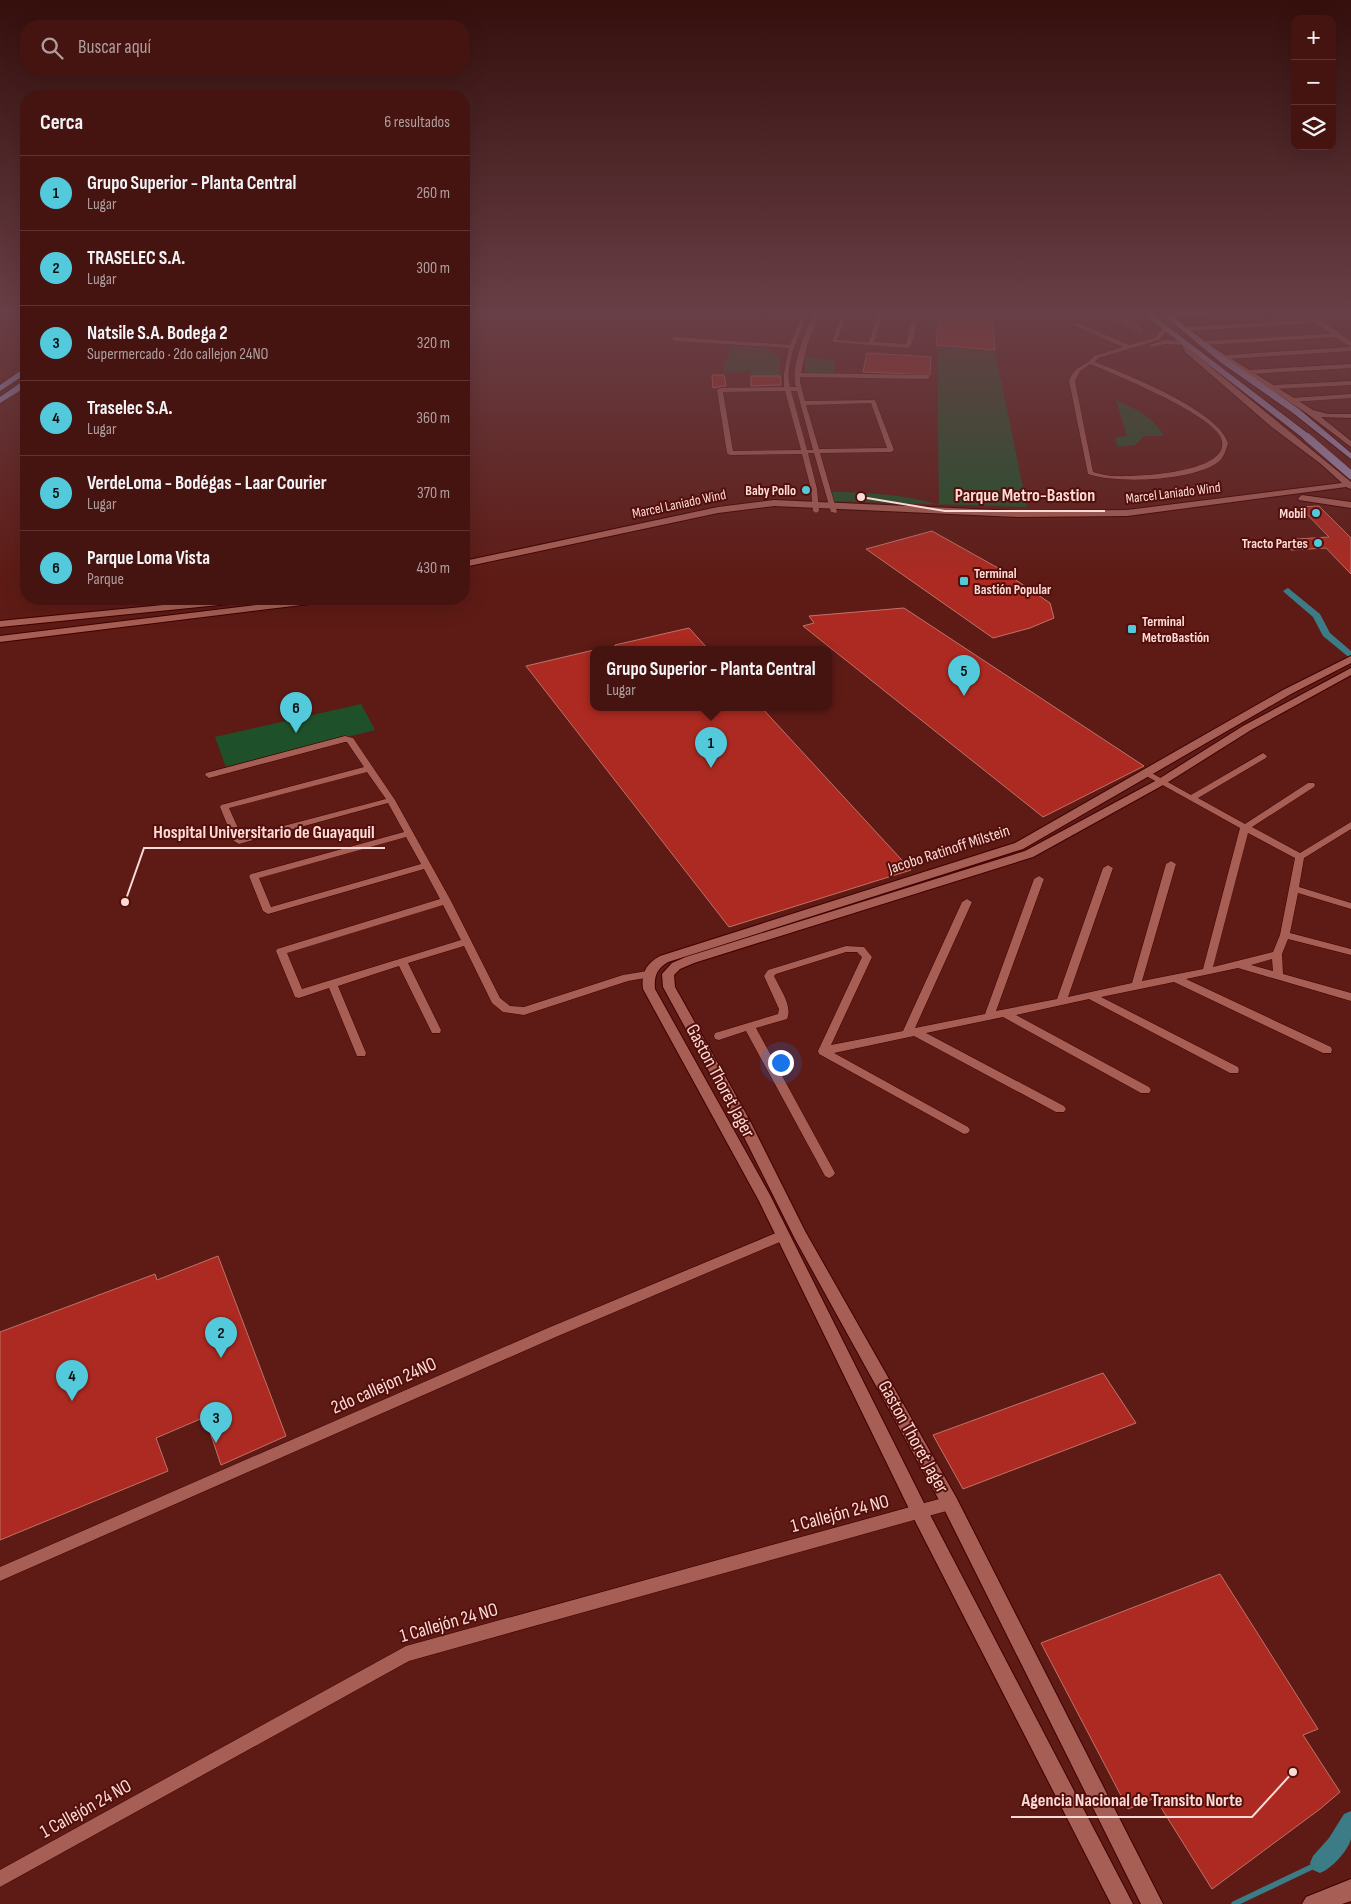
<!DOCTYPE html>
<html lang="es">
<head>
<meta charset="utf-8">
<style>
  body { margin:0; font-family:"Sofia Sans Condensed",sans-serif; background:#4d1d19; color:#f1f3f6 }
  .controls { position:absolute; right:15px; top:15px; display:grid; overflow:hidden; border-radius:10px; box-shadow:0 5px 20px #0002 }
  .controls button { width:45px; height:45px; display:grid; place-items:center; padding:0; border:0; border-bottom:1px solid #5e3330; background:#461410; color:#f1f3f6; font:25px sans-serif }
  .you { position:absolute; left:780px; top:1062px; width:18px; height:18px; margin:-12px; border:4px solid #fff; border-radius:50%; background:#1a73e8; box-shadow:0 0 0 8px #1a73e833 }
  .badge { display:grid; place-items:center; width:32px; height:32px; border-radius:50%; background:#53cadc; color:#111; font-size:16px; font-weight:700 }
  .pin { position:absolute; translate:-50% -41px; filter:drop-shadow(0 1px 2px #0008) }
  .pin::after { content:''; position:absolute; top:26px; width:18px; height:15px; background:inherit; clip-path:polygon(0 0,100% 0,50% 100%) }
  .popup { position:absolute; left:590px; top:646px; width:242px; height:65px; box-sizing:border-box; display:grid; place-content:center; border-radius:10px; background:#461410; filter:drop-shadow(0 1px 4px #0005); font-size:16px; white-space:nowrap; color:#b09e9f }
  .popup b { font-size:19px; color:#f1f3f6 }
  .popup::after { content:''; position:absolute; left:50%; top:100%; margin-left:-10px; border:10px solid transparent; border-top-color:#461410 }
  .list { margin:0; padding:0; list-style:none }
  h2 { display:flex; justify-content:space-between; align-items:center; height:65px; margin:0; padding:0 20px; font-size:21px }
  h2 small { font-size:16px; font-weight:400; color:#b09e9f }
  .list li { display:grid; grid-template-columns:32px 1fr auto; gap:15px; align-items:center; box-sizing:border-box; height:75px; padding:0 20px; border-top:1px solid #5e3330 }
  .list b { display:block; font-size:19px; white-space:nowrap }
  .list p { margin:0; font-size:16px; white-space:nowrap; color:#b09e9f }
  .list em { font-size:16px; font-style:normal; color:#b09e9f }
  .icon { flex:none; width:28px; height:28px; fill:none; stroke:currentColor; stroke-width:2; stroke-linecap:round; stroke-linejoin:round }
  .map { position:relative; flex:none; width:1351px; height:1904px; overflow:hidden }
  .search { position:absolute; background:#461410; box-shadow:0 5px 20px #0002; left:20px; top:20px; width:450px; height:55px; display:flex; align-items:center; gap:12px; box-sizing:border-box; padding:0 18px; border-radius:20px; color:#b09e9f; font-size:19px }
  .panel { position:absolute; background:#461410; box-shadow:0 5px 20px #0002; left:20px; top:90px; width:450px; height:515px; border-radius:20px }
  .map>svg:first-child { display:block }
  .green { fill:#1e512a }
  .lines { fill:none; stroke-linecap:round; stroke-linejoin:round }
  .stream { stroke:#3c7c86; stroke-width:5.5 }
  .canal { fill:#3c7c86; fill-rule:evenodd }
  .building { fill:#ac2a21; stroke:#bf7368 }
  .minor-casing { stroke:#400000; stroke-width:1 }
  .tertiary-casing { stroke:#400000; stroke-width:2 }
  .secondary-casing { stroke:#400000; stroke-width:2 }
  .primary-casing { stroke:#400000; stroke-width:2 }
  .trunk-casing { stroke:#400000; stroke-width:1 }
  .minor { fill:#a75e54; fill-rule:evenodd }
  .tertiary { fill:#a75e54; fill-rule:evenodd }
  .secondary { fill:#a75e54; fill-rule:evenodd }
  .primary { fill:#9c8eb6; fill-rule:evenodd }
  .trunk { fill:#989ed7; fill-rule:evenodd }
  .primary-bridge-casing { stroke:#400000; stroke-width:8; stroke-linecap:butt }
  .primary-bridge { stroke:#9c8eb6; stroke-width:8 }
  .poi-dot { fill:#53cadc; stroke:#520f0b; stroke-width:2 }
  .labels { text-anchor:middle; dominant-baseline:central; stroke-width:4; stroke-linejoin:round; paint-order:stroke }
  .far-poi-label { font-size:14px; font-weight:bold; fill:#fcdad5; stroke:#520f0b; text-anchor:end }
  .far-street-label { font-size:14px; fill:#fcdad5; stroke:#520f0b }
  .street-label { font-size:16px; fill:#fcdad5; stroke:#520f0b }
  .near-street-label { font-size:19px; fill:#fcdad5; stroke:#520f0b }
  .leader { fill:none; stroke:#fcdad5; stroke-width:2 }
  .callout-dot { fill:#fcdad5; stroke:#520f0b; stroke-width:2 }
  .callout-label { font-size:18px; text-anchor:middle; font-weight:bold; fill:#fcdad5; stroke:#520f0b; stroke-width:4; stroke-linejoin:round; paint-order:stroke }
</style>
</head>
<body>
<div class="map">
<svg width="1351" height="1904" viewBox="0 0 1351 1904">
  <rect width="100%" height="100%" fill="#5e1b15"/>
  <!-- green -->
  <g class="green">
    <polygon points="733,346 771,349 771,354 780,355 780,376 751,376 752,371 724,371 723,367"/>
    <path d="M937,346L995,351L1027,507L831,501L829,492C864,492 905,494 939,505Z"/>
    <polygon points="805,358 834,359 835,374 805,374"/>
    <path d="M1116,400C1135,409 1154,417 1164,436H1144L1135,445L1118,447L1115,437L1127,436Z"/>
    <polygon points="361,704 375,730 226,767 215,737"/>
  </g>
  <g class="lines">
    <!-- stream -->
    <polyline class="stream" points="1234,1904 1320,1863"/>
    <!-- canal -->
    <g class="canal">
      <polygon points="1288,588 1320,614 1330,633 1351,651 1351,659 1323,636 1313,617 1285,593 1283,591"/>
      <path d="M1351,1811C1351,1820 1351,1830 1351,1839C1348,1851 1331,1869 1320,1873L1313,1870L1310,1863L1313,1856L1329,1838L1344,1814Z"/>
    </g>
  </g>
  <!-- building -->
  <g class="building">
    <polygon points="940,312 992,312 995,350 936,345"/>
    <polygon points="1099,312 1122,312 1142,329 1140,331"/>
    <polygon points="867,353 931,357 930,375 863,372"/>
    <polygon points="712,375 724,375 726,386 713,388"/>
    <polygon points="751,376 780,376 781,385 751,386"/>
    <polygon points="1319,506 1351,538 1351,574 1326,548 1291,550 1281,540 1329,537 1300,507"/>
    <polygon points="932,531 998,568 1050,603 1054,618 1030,628 993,638 866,549"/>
    <polygon points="904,608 1144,766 1043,817 803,626 814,623 809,616"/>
    <polygon points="689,628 708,649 615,649 615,645"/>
    <polygon points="594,650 594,707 761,707 911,870 729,927 526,666"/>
    <polygon points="218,1256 286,1436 221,1465 205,1417 156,1438 168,1471 0,1540 0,1332 155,1274 157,1280"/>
    <polygon points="1103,1373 1136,1423 963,1489 933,1435"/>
    <polygon points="1220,1574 1318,1729 1303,1735 1340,1792 1320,1809 1212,1889 1155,1798 1128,1809 1041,1643"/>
  </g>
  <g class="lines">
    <!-- minor casing -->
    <g class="minor-casing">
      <g id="minor">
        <path d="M777,312H809L812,314L807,315C799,336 784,365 790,387H796C790,367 806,331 814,312H820L807,346L801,373L927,375L930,377L927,379L800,377V382L805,401L875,400L894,450L891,452L820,453L837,512L836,513L831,512L814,453H808L817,489L819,511L816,513L813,511L811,489L802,454L730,455L727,453L717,390L720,388L784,387V373L789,348L675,341L672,339L675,337L790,345L802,315ZM785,391L801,450L733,451L723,392ZM791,391H797L813,450H807ZM871,403L887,448L819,449L806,405Z"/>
        <polygon points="842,312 848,312 837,340 869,342 878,312 884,312 874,342 906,344 914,312 920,312 911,346 908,348 832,342"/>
        <polygon points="1203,312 1236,312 1168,318 1165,316 1168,314"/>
        <path d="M1301,312C1315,312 1339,334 1351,342V347L1336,337L1204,345L1201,343L1204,341L1331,334L1316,323L1186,331L1183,329L1186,327L1311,320Z"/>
        <path d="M1074,323H1078L1129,345L1155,338L1163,328H1167L1168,329L1159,340L1098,358L1095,362C1126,374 1219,411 1228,443C1226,450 1224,458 1217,463C1191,481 1117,484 1088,474L1069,381C1076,363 1087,367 1094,356L1123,347L1074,325ZM1090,364C1117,375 1208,413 1220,436C1239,473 1134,477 1115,476C1108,476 1100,474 1093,472L1075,381L1080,371Z"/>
        <polygon points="1165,340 1184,341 1187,343 1184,345 1165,344 1152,347 1149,345"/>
        <polygon points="1351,347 1351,351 1227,359 1224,357 1227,355"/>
        <polygon points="1351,364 1351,368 1250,374 1247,372 1250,370"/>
        <polygon points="1351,381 1351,385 1274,389 1271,387 1274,385"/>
        <polygon points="1351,394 1351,398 1292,402 1289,400 1292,398"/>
        <path d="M345,736L353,738L395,800L451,901L500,998L510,1006L524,1007L623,975L647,971L652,975L651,977L628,981L524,1015L503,1012L492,1003L464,946L408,963L441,1030L440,1033H432L399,966L338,986L366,1053L365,1056H357L329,988L299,998L295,997L276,951L277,949L440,899L424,869L268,914L263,911L249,876L251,874L404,832L388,803L239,844L234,841L220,807L221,805L364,767L347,742H345L209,778L205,775L206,773ZM367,772L386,799L242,837L229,808ZM406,837L421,864L271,907L259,878ZM443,905L461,940L302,989L287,953Z"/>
        <path d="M1263,753L1267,756L1266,758L1198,798L1245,824L1308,783H1314L1315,785L1314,787L1252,827L1300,853L1351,822V829L1304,858L1299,887L1351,903V909L1298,893L1290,933L1351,949V955L1288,939L1282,954L1283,974L1351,993V1001L1238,968L1186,979L1331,1047L1332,1050L1331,1053H1323L1174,982L1101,997L1238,1067L1239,1070L1238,1073H1230L1089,999L1016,1015L1149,1087L1151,1090L1149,1093H1141L1003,1017L926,1033L1064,1106L1066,1109L1064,1112H1056L914,1036L834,1053L968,1127L970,1130L968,1133L964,1134L819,1054L818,1051L862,957L857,952H846L776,974L774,976C780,989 793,1006 787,1019L756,1028L835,1173L833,1176L829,1178L825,1176L746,1031L719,1040L715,1039L714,1036L715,1033L778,1014L779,1009L764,976L768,970L846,946L864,947L872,957L831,1045L903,1031L962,902L967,899L972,902L915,1028L985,1014L1034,879L1039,876L1044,879L996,1011L1057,999L1103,868L1108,865L1113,868L1068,997L1132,983L1166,864L1171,861L1176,864L1142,981L1203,969L1240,828L1141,773L1142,771H1148L1191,795ZM1248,833L1295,858L1280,935L1273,952L1213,967ZM1272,959L1273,971L1251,965Z"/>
        <polygon points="783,1230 787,1231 789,1235 787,1239 558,1336 0,1581 0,1567 548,1328"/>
        <polygon points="950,1496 955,1498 957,1503 955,1508 950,1510 409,1661 0,1887 0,1870 406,1646"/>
      </g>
    </g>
    <!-- tertiary casing -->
    <g class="tertiary-casing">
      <g id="tertiary">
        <path d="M1351,656V663L1291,694L1023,849L668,962C657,969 654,975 655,989L770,1195L926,1507L1133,1904H1111L914,1519L759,1201L643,989C641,973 646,964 660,956L1015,843L1283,690Z"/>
        <polygon points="1351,668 1351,675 1251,730 1165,784 1033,857 694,963 680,969 674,975 675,987 749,1119 805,1231 956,1497 1163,1904 1141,1904 944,1509 795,1239 735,1119 663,987 662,974 672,963 686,957 1025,851 1157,780 1243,726"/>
        <polygon points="1351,1879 1351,1901 1342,1904 1302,1904 1306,1897"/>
      </g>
    </g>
    <!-- secondary casing -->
    <g class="secondary-casing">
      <g id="secondary">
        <polygon points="1184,341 1187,343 1190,350 1351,482 1351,489 1346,487 1127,516 1018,517 774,506 718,513 464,567 464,561 718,507 774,500 1018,511 1127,510 1342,483 1321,464 1273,428 1185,352 1181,343"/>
        <polygon points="1205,342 1313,410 1328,414 1351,414 1351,418 1321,417 1351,441 1351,447 1305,412 1203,345 1203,343"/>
        <polygon points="1302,495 1351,502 1351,508 1299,500 1298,498"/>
        <polygon points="224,599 254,599 249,602 0,627 0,621"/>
        <polygon points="305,599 331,599 326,602 0,642 0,636"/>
      </g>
    </g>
    <!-- primary casing -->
    <g class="primary-casing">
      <g id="primary">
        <polygon points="1141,312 1149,312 1310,435 1310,439 1304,439"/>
        <polygon points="1160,312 1167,312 1226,358 1299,409 1351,453 1351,459 1293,413 1220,362"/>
      </g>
    </g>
    <!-- trunk casing -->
    <g class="trunk-casing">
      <g id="trunk">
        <polygon points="23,369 26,369 26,374 0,391 0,385"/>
        <polygon points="23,381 26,381 26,387 0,403 0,397"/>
      </g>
    </g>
    <!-- minor -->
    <use href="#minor" class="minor"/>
    <!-- tertiary -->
    <use href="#tertiary" class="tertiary"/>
    <!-- secondary -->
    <use href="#secondary" class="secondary"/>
    <!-- primary -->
    <use href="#primary" class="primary"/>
    <!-- trunk -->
    <use href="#trunk" class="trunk"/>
    <!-- primary-bridge casing -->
    <g class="primary-bridge-casing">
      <polyline id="primary-bridge" points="1307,437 1351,475"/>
    </g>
    <!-- primary-bridge -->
    <use href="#primary-bridge" class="primary-bridge"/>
  </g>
  <!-- sky -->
  <linearGradient id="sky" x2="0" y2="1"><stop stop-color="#340f0c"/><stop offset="0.54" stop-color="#683f46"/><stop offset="1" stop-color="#683f46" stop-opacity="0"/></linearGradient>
  <rect width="1351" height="579" fill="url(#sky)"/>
  <!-- markers -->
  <g class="poi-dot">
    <circle cx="806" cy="490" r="5"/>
    <circle cx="1316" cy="513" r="5"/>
    <circle cx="1318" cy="543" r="5"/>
    <rect x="959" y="576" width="10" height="10" rx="2.5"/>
    <rect x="1127" y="624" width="10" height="10" rx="2.5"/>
  </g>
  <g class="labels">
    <!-- far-poi labels -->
    <g class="far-poi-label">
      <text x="796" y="490">Baby Pollo</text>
      <text x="1306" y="513">Mobil</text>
      <text x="1308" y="543">Tracto Partes</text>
      <text x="974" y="573" text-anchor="start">Terminal<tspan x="974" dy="16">Bastión Popular</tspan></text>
      <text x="1142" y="621" text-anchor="start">Terminal<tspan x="1142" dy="16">MetroBastión</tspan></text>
    </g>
    <!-- far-street labels -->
    <g class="far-street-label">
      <text transform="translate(1173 493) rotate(-7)">Marcel Laniado Wind</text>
      <text transform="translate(679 504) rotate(-12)">Marcel Laniado Wind</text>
    </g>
    <!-- street labels -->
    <g class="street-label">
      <text transform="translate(949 850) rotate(-18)">Jacobo Ratinoff Milstein</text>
    </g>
    <!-- near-street labels -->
    <g class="near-street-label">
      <text transform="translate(720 1081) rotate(62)">Gaston Thoret Jager</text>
      <text transform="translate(384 1386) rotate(-24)">2do callejon 24NO</text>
      <text transform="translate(913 1437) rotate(61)">Gaston Thoret Jager</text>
      <text transform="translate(840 1514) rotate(-15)">1 Callejón 24 NO</text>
      <text transform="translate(449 1623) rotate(-16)">1 Callejón 24 NO</text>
      <text transform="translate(86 1809) rotate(-29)">1 Callejón 24 NO</text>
    </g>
  </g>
  <!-- callouts -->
  <path class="leader" d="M861 497L945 511H1105M125 902L144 848H385M1293 1772L1252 1817H1011"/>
  <g class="callout-dot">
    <circle cx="861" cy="497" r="5"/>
    <circle cx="125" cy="902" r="5"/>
    <circle cx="1293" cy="1772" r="5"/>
  </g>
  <g class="callout-label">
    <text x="1025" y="501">Parque Metro-Bastion</text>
    <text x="264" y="838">Hospital Universitario de Guayaquil</text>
    <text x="1132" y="1806">Agencia Nacional de Transito Norte</text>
  </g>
</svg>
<div class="controls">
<button>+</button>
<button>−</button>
<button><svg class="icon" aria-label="layers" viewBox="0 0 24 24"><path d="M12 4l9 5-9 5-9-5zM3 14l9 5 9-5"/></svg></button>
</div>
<div class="you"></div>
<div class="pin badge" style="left:711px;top:768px">1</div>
<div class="popup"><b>Grupo Superior - Planta Central</b>Lugar</div>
<div class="pin badge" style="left:221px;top:1358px">2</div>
<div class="pin badge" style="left:216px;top:1443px">3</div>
<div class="pin badge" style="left:72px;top:1401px">4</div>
<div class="pin badge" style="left:964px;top:696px">5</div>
<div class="pin badge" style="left:296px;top:733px">6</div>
<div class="search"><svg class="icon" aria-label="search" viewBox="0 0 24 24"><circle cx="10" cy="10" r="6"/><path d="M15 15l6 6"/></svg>Buscar aquí</div>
<section class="panel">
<h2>Cerca<small>6 resultados</small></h2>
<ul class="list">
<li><span class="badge">1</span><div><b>Grupo Superior - Planta Central</b><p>Lugar</p></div><em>260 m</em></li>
<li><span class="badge">2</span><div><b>TRASELEC S.A.</b><p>Lugar</p></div><em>300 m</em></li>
<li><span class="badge">3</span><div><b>Natsile S.A. Bodega 2</b><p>Supermercado · 2do callejon 24NO</p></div><em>320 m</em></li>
<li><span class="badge">4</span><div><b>Traselec S.A.</b><p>Lugar</p></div><em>360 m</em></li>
<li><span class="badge">5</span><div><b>VerdeLoma - Bodégas - Laar Courier</b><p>Lugar</p></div><em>370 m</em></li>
<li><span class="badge">6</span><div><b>Parque Loma Vista</b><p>Parque</p></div><em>430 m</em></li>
</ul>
</section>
</div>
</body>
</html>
